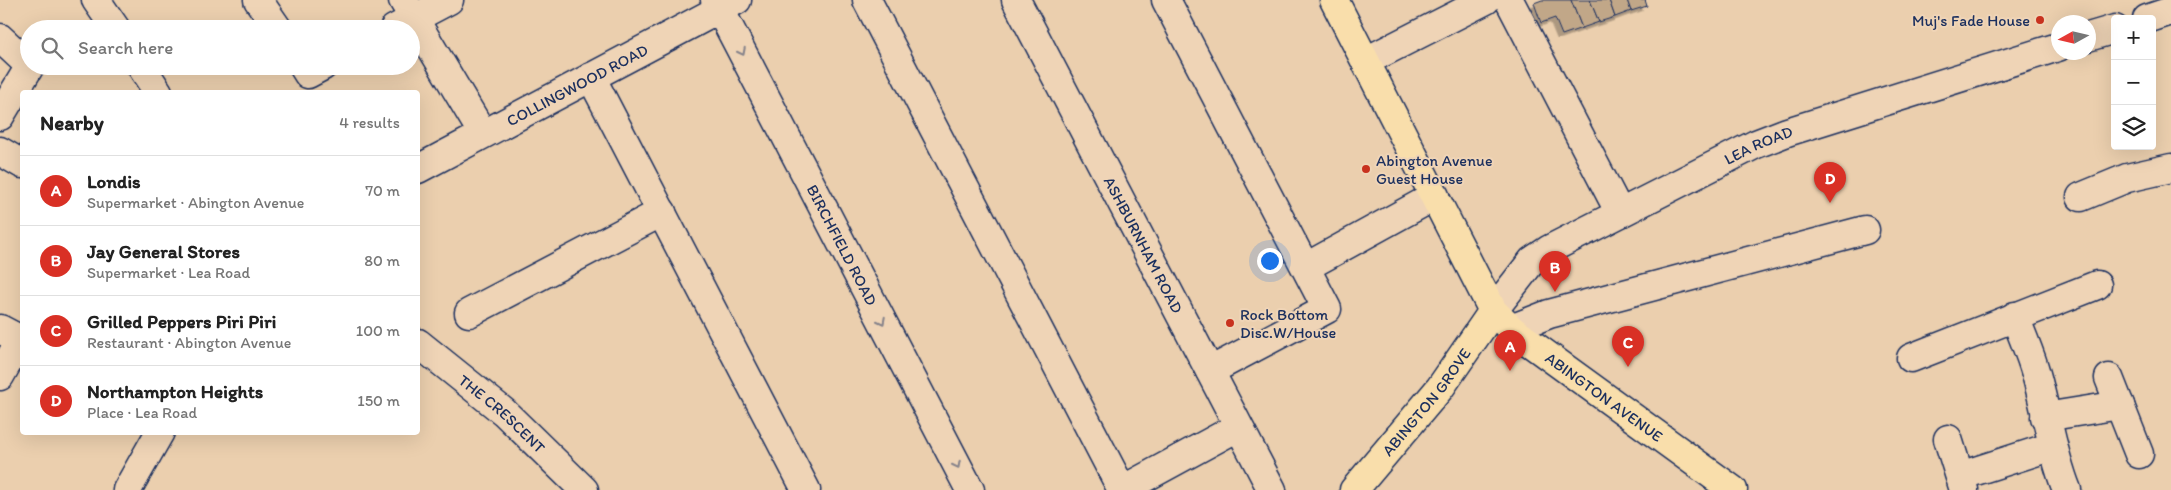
<!DOCTYPE html>
<html lang="en">
<head>
<meta charset="utf-8">
<style>
  body { margin:0; font-family:Itim,sans-serif; background:#f2f2f2; color:#222 }
  .controls { position:absolute; right:15px; top:15px; display:grid; overflow:hidden; border-radius:5px; box-shadow:0 5px 20px #0002 }
  .controls button { width:45px; height:45px; display:grid; place-items:center; padding:0; border:0; border-bottom:1px solid #e0e0e0; background:#fff; color:#222; font:25px sans-serif }
  .compass { position:absolute; left:2051px; top:15px; width:45px; height:45px; border-radius:50%; background:#fff; box-shadow:0 5px 20px #0002; rotate:262deg }
  .you { position:absolute; left:1269px; top:260px; width:18px; height:18px; margin:-12px; border:4px solid #fff; border-radius:50%; background:#1a73e8; box-shadow:0 0 0 8px #1a73e833 }
  .badge { display:grid; place-items:center; width:32px; height:32px; border-radius:50%; background:#d93025; color:#fff; font-size:16px; font-weight:700 }
  .pin { position:absolute; translate:-50% -41px; filter:drop-shadow(0 1px 2px #0008) }
  .pin::after { content:''; position:absolute; top:26px; width:18px; height:15px; background:inherit; clip-path:polygon(0 0,100% 0,50% 100%) }
  .list { margin:0; padding:0; list-style:none }
  h2 { display:flex; justify-content:space-between; align-items:center; height:65px; margin:0; padding:0 20px; font-size:21px }
  h2 small { font-size:16px; font-weight:400; color:#767676 }
  .list li { display:grid; grid-template-columns:32px 1fr auto; gap:15px; align-items:center; box-sizing:border-box; height:70px; padding:0 20px; border-top:1px solid #e0e0e0 }
  .list b { display:block; font-size:19px; white-space:nowrap }
  .list p { margin:0; font-size:16px; white-space:nowrap; color:#767676 }
  .list em { font-size:16px; font-style:normal; color:#767676 }
  .icon { flex:none; width:28px; height:28px; fill:none; stroke:currentColor; stroke-width:2; stroke-linecap:round; stroke-linejoin:round }
  .map { position:relative; flex:none; width:2171px; height:490px; overflow:hidden }
  .search { position:absolute; background:#fff; box-shadow:0 5px 20px #0002; left:20px; top:20px; width:400px; height:55px; display:flex; align-items:center; gap:12px; box-sizing:border-box; padding:0 18px; border-radius:28px; color:#767676; font-size:19px }
  .panel { position:absolute; background:#fff; box-shadow:0 5px 20px #0002; left:20px; top:90px; width:400px; height:345px; border-radius:5px }
  .map>svg:first-child { display:block }
  .building { fill:#c1a788; stroke:#1b2f5e; filter:url(#shadow) }
  .lines { fill:none; stroke-linecap:round; stroke-linejoin:round }
  .minor-casing { stroke:#1b2f5e; stroke-width:31 }
  .major-casing { stroke:#1b2f5e; stroke-width:31 }
  .minor { stroke:#efd4b6; stroke-width:28 }
  .major { stroke:#f9deab; stroke-width:28 }
  .oneway { stroke:#85828a }
  .poi-dot { fill:#c8321e; stroke:#efd4b6; stroke-width:2 }
  .labels { text-anchor:middle; dominant-baseline:central; stroke-width:4; stroke-linejoin:round; paint-order:stroke }
  .poi-label { font-size:16px; fill:#1b2f5e; stroke:#efd4b6; text-anchor:start }
  .street-label { font-size:16px; fill:#1b2f5e; stroke:#efd4b6 }
</style>
</head>
<body>
<div class="map">
<svg width="2171" height="490" viewBox="0 0 2171 490">
  <defs>
    <filter id="shadow"><feDropShadow dx="-4.5" dy="4.5" stdDeviation="0" flood-color="#0004"/></filter>
  </defs>
  <rect width="100%" height="100%" fill="#ebcfae"/>
  <filter id="ink" filterUnits="userSpaceOnUse"><feTurbulence type="fractalNoise" baseFrequency=".02" numOctaves="2"/><feDisplacementMap in="SourceGraphic" scale="10" xChannelSelector="R" yChannelSelector="G"/><feConvolveMatrix kernelMatrix="1 2 1 2 8 2 1 2 1" color-interpolation-filters="sRGB"/></filter>
  <g filter="url(#ink)">
    <!-- building -->
    <g class="building">
      <polygon points="1542,0 1571,0 1582,28 1562,35 1555,18 1541,23 1534,3"/>
      <polygon points="1571,0 1590,0 1599,22 1582,28"/>
      <polygon points="1590,0 1609,0 1615,17 1599,22"/>
      <polygon points="1609,0 1627,0 1631,11 1615,17"/>
      <polygon points="1627,0 1645,0 1647,6 1631,11"/>
    </g>
    <g class="lines">
      <!-- minor casing -->
      <g class="minor-casing">
        <g id="minor">
          <polyline points="96,0 116,29"/>
          <polyline points="258,0 278,29"/>
          <polyline points="403,0 483,134"/>
          <path id="s1" d="M715,0L970,490"/>
          <polyline points="867,0 1122,490 1238,427"/>
          <path id="s2" d="M1016,0L1272,490"/>
          <polyline points="1166,0 1327,309 1210,371"/>
          <polyline points="1509,0 1620,213"/>
          <polyline points="2147,19 2171,11"/>
          <polyline points="394,29 449,0"/>
          <polyline points="2088,37 2115,29"/>
          <polyline points="0,38 29,65"/>
          <polyline points="1366,61 1486,0"/>
          <polyline points="141,66 158,92"/>
          <polyline points="303,66 308,74 323,66"/>
          <polyline points="591,77 806,490"/>
          <polyline points="0,116 30,66"/>
          <polyline points="0,151 22,164"/>
          <path id="s3" d="M418,169L737,0"/>
          <polyline points="2081,197 2127,178 2171,168"/>
          <polyline points="1306,267 1435,196"/>
          <path id="s4" d="M1493,311L1532,261L1550,249L1756,144L1787,132L2058,47"/>
          <polyline points="469,313 662,212"/>
          <path d="M2015,316C2022,336 2031,355 2036,374C2047,413 2052,453 2067,490"/>
          <polyline points="0,329 21,340"/>
          <polyline points="1511,329 1549,314 1865,230"/>
          <path id="s5" d="M418,343L504,412L584,490"/>
          <polyline points="1911,358 2097,285"/>
          <polyline points="0,376 22,337"/>
          <polyline points="2109,378 2139,454"/>
          <polyline points="2045,417 2120,405"/>
          <polyline points="1948,439 1964,490"/>
          <polyline points="1960,476 2053,446"/>
          <polyline points="127,490 160,432"/>
        </g>
      </g>
      <!-- major casing -->
      <g class="major-casing">
        <g id="major">
          <path id="s6" d="M1334,0L1493,311L1511,329L1733,490"/>
          <path id="s7" d="M1354,490L1440,388L1493,311"/>
        </g>
      </g>
      <!-- minor -->
      <use href="#minor" class="minor"/>
      <!-- major -->
      <use href="#major" class="major"/>
    </g>
    <!-- one-way arrows -->
    <defs><path id="oneway-chevron" d="M-2-3.5L2.5 0L-2 3.5" fill="none" stroke-width="1.6" stroke-linecap="round" stroke-linejoin="round" transform="scale(1.25)"/></defs>
    <g class="oneway">
      <use href="#oneway-chevron" transform="translate(742 52) rotate(63)"/>
      <use href="#oneway-chevron" transform="translate(882 321) rotate(63)"/>
      <use href="#oneway-chevron" transform="translate(957 465) rotate(63)"/>
    </g>
  </g>
  <!-- markers -->
  <g class="poi-dot">
    <circle cx="2040" cy="20" r="5"/>
    <circle cx="1366" cy="169" r="5"/>
    <circle cx="1230" cy="323" r="5"/>
  </g>
  <g class="labels">
    <!-- poi labels -->
    <g class="poi-label">
      <text x="2030" y="20" text-anchor="end">Muj's Fade House</text>
      <text x="1376" y="160">Abington Avenue<tspan x="1376" dy="18">Guest House</tspan></text>
      <text x="1240" y="314">Rock Bottom<tspan x="1240" dy="18">Disc.W/House</tspan></text>
    </g>
    <!-- street labels -->
    <g class="street-label">
      <text stroke="none"><textPath href="#s3" startOffset="180">COLLINGWOOD ROAD</textPath></text>
      <text stroke="none"><textPath href="#s4" startOffset="318">LEA ROAD</textPath></text>
      <text stroke="none"><textPath href="#s1" startOffset="276">BIRCHFIELD ROAD</textPath></text>
      <text stroke="none"><textPath href="#s2" startOffset="276">ASHBURNHAM ROAD</textPath></text>
      <text stroke="none"><textPath href="#s6" startOffset="490">ABINGTON AVENUE</textPath></text>
      <text stroke="none"><textPath href="#s7" startOffset="114">ABINGTON GROVE</textPath></text>
      <text stroke="none"><textPath href="#s5" startOffset="110">THE CRESCENT</textPath></text>
    </g>
  </g>
</svg>
<div class="controls">
<button>+</button>
<button>−</button>
<button><svg class="icon" aria-label="layers" viewBox="0 0 24 24"><path d="M12 4l9 5-9 5-9-5zM3 14l9 5 9-5"/></svg></button>
</div>
<svg class="compass" viewBox="-18 -18 36 36"><path d="M0-13l5 13h-10z" fill="#e53935"/><path d="M0 13l5-13h-10z" fill="#767676"/></svg>
<div class="you"></div>
<div class="pin badge" style="left:1510px;top:371px">A</div>
<div class="pin badge" style="left:1555px;top:292px">B</div>
<div class="pin badge" style="left:1628px;top:367px">C</div>
<div class="pin badge" style="left:1830px;top:203px">D</div>
<div class="search"><svg class="icon" aria-label="search" viewBox="0 0 24 24"><circle cx="10" cy="10" r="6"/><path d="M15 15l6 6"/></svg>Search here</div>
<section class="panel">
<h2>Nearby<small>4 results</small></h2>
<ul class="list">
<li><span class="badge">A</span><div><b>Londis</b><p>Supermarket · Abington Avenue</p></div><em>70 m</em></li>
<li><span class="badge">B</span><div><b>Jay General Stores</b><p>Supermarket · Lea Road</p></div><em>80 m</em></li>
<li><span class="badge">C</span><div><b>Grilled Peppers Piri Piri</b><p>Restaurant · Abington Avenue</p></div><em>100 m</em></li>
<li><span class="badge">D</span><div><b>Northampton Heights</b><p>Place · Lea Road</p></div><em>150 m</em></li>
</ul>
</section>
</div>
</body>
</html>
